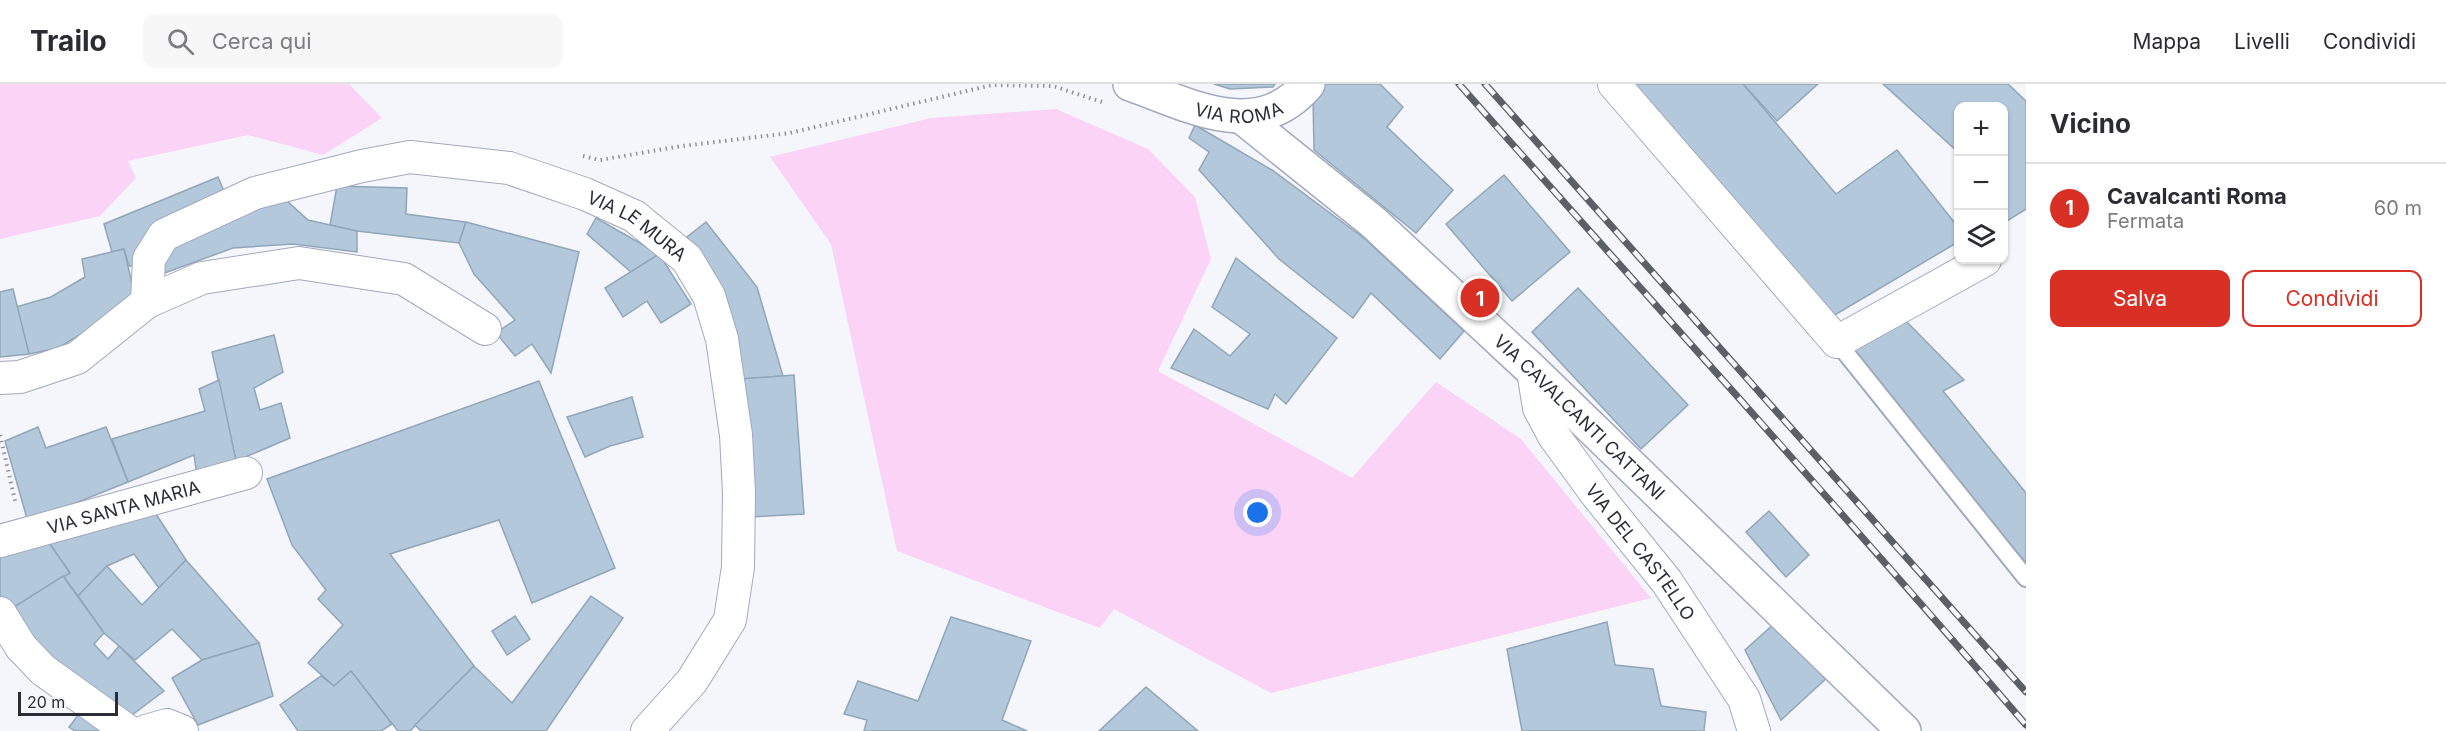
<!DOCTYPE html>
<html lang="it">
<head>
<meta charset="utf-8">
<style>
  body { margin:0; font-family:Inter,sans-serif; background:#f7f7f7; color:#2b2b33 }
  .controls { position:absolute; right:18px; top:18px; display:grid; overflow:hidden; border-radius:12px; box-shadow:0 2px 4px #0004 }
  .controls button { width:54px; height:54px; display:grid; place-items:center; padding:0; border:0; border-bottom:2px solid #e1e1e2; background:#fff; color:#2b2b33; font:30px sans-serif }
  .scale { position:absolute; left:18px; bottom:15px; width:100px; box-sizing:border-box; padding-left:6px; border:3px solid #2a2d37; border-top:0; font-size:16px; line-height:21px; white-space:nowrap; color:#2a2d37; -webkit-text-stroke:4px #f4f6fb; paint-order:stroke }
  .you { position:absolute; left:1258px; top:429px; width:21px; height:21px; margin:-15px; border:4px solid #fff; border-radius:50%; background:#1a73e8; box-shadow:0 0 0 9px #1a73e833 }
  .badge { display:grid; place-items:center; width:39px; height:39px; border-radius:50%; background:#d93025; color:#fff; font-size:20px; font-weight:700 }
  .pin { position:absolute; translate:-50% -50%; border:3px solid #fff; box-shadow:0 2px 6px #0006 }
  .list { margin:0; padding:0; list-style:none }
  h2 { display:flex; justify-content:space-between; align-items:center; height:78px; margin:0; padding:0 24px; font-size:26px }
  h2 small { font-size:20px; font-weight:400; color:#7c7c81 }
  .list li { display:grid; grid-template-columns:39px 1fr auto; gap:18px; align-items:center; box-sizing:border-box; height:90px; padding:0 24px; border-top:2px solid #e1e1e2 }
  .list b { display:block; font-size:22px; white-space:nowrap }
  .list p { margin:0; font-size:20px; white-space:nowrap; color:#7c7c81 }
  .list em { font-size:20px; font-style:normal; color:#7c7c81 }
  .actions { display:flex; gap:12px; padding:18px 24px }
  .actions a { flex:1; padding:14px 0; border:2px solid #d93025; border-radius:12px; text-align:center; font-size:21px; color:#d93025 }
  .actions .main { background:#d93025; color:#fff }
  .icon { flex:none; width:33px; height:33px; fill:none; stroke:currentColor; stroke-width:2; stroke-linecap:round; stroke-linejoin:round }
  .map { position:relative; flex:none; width:2026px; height:647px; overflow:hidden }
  header { display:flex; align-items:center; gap:36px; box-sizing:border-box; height:84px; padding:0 30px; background:#fff; border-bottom:2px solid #e1e1e2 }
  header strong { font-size:28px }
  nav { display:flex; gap:33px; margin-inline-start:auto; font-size:21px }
  .search { width:420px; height:54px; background:#f7f7f7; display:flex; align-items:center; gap:15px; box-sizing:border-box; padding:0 21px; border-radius:12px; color:#7c7c81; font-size:22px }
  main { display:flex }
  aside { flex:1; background:#fff }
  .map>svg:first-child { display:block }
  .green { fill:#fad3f7 }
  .building { fill:#b3c9db; stroke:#91a6b8; stroke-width:1.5 }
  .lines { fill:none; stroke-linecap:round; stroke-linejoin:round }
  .lane-casing { stroke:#a1a9c0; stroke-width:20 }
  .street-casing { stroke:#a1a9c0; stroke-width:34 }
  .secondary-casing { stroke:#a1a9c0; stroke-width:36 }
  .path { stroke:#90929a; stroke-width:4; stroke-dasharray:1.5 4.5; stroke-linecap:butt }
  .lane { stroke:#fff; stroke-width:16 }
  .street { stroke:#fff; stroke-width:32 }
  .secondary { stroke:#fff; stroke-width:33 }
  .rail-casing { stroke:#5c5f67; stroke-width:7 }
  .rail { stroke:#f4f6fb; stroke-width:4.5; stroke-dasharray:14; stroke-linecap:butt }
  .labels { text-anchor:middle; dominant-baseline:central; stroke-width:6; stroke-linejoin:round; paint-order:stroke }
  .street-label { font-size:18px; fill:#2a2d37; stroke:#f4f6fb }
</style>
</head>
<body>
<header>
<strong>Trailo</strong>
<div class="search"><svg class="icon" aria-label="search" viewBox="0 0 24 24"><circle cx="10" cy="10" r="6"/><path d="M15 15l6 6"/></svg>Cerca qui</div>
<nav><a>Mappa</a><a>Livelli</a><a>Condividi</a></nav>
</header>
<main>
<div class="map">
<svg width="2026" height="647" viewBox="0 0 2026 647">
  <rect width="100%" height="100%" fill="#f4f6fb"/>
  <!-- green -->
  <g class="green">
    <polygon points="0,0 349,0 382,34 323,71 248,51 128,77 136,94 100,132 0,155"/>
    <polygon points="1056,25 1148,65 1195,113 1211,175 1158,287 1352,394 1436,298 1521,355 1651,514 1271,609 1114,525 1100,544 897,467 831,160 770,73 931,34"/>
  </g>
  <!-- building -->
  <g class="building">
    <polygon points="1214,0 1275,0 1273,3 1230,5"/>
    <polygon points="1324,0 1380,0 1403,23 1387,43 1453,106 1416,149 1314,66 1313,14"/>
    <polygon points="1628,0 1743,0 1836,110 1897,66 1958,143 1958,158 1828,235"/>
    <polygon points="1743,0 1818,0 1777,37"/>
    <polygon points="1883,0 2008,0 2026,17 2026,125 2004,139 2004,22 1958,22 1958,68"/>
    <polygon points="1195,41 1272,86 1365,155 1464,247 1440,275 1371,209 1353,234 1279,175 1199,86 1209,68 1189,54"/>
    <polygon points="1504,91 1570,168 1512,217 1446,140"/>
    <polygon points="218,93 226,112 144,182 129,182 124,165 112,168 104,140"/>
    <polygon points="337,102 407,104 406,130 466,138 459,159 357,147 330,141"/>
    <polygon points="286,116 308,136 357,147 357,168 293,160 233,164 162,190 158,174 225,130"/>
    <polygon points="596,134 659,170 631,188 587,150"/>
    <polygon points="466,138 579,168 551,289 532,260 515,272 496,249 515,236 474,190 459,159"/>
    <polygon points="706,138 757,203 783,292 741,295 718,207 687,153"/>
    <polygon points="124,165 136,217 58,264 29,270 16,223 51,213 85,193 82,175"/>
    <polygon points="659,170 691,220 661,239 647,217 623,233 605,204"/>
    <polygon points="1236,174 1337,254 1286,320 1275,310 1268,325 1171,284 1194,245 1230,272 1250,250 1212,223"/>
    <polygon points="1578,204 1688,321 1641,365 1532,248"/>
    <polygon points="13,205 29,270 0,273 0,208"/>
    <polygon points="1901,232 1964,296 1943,307 2026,409 2026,479 1849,266"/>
    <polygon points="274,251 283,288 254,304 260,326 281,319 290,354 236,377 212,268"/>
    <polygon points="794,291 804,430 750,433 741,295"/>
    <polygon points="219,296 236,377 197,391 194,371 128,398 112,355 205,327 199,305"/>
    <polygon points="539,297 615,484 532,519 499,436 390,470 474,582 410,647 398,647 351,587 334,602 308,579 343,541 318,515 326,506 292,461 267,395"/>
    <polygon points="632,313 643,353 610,362 585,373 567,333"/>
    <polygon points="38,343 46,364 106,343 128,398 28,438 5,357"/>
    <polygon points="154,427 186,476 159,504 134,470 107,482 78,512 63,492 70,489 45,453"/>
    <polygon points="1769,427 1809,471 1786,493 1746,448"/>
    <polygon points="45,453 70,489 8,527 0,514 0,463"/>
    <polygon points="186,476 259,559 202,576 172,545 135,576 104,549 78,512 107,482 142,521"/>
    <polygon points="63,492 104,549 94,560 108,575 119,562 164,607 128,634 39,570 8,527"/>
    <polygon points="591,512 623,534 546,647 421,647 415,641 474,582 512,619"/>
    <polygon points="515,532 530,555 507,571 492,547"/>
    <polygon points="951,533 1031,557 1002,636 1027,647 864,647 867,636 844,630 858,597 918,617"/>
    <polygon points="1607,538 1615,581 1653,585 1661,622 1706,628 1704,647 1522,647 1507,565"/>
    <polygon points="1775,539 1830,591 1781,636 1745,566"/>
    <polygon points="259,559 273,612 198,641 172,594 202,576"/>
    <polygon points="351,587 392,640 381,647 298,647 280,621 321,592 334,602"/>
    <polygon points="1146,603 1198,647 1099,647"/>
    <polygon points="84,623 113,647 75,647 69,643"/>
  </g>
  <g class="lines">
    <!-- lane casing -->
    <g class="lane-casing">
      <polyline id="lane" points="1837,258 2026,494"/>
    </g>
    <!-- street casing -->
    <g class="street-casing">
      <g id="street">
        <polyline points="1614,0 1837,258 1985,176"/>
        <path id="s1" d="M147,218L149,175L164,151L255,109L362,82L410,73L509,84L585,110L634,132L687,175L709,212L722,255L736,351L739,409L738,483L730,536L692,597L647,647"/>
        <path id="s2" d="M1533,287L1539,324L1554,352L1597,411L1667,498L1744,615L1754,647"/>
        <polyline points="0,294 20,293 77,274 147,218 202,194 299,179 404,195 485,245"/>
        <path id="s3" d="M0,457L246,389"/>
        <polyline points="0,529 21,563 43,586 128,647"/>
        <polyline points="146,647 167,641 182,647"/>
      </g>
    </g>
    <!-- secondary casing -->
    <g class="secondary-casing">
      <g id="secondary">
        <path id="s4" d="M1130,0C1190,21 1257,60 1308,0"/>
        <path id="s5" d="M1242,33L1373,138L1533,287L1904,647"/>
      </g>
    </g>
    <!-- path -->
    <g class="path">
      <polyline points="583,72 600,76 682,62 790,49 992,1 1053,2 1102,18"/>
      <polyline points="0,351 16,421"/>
    </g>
    <!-- lane -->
    <use href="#lane" class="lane"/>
    <!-- street -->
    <use href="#street" class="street"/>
    <!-- secondary -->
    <use href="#secondary" class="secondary"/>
    <!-- rail casing -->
    <g class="rail-casing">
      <g id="rail">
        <path d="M1459,0C1648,214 1840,424 2026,641"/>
        <polyline points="1485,0 2026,608"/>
      </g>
    </g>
    <!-- rail -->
    <use href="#rail" class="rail"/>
  </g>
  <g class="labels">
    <!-- street labels -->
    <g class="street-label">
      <text stroke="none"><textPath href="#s4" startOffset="114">VIA ROMA</textPath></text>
      <text stroke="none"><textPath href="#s1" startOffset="572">VIA LE MURA</textPath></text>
      <text stroke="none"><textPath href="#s5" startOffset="452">VIA CAVALCANTI CATTANI</textPath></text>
      <text stroke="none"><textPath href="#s3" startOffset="128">VIA SANTA MARIA</textPath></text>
      <text stroke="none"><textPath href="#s2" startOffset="214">VIA DEL CASTELLO</textPath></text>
    </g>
  </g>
</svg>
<div class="controls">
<button>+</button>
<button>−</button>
<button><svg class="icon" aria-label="layers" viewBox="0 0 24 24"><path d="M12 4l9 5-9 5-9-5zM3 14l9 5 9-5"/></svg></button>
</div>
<div class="scale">20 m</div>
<div class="you"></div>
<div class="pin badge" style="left:1480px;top:214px">1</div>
</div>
<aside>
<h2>Vicino<small></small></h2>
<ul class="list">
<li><span class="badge">1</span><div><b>Cavalcanti Roma</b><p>Fermata</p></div><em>60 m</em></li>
</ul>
<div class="actions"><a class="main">Salva</a><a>Condividi</a></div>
</aside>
</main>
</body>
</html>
